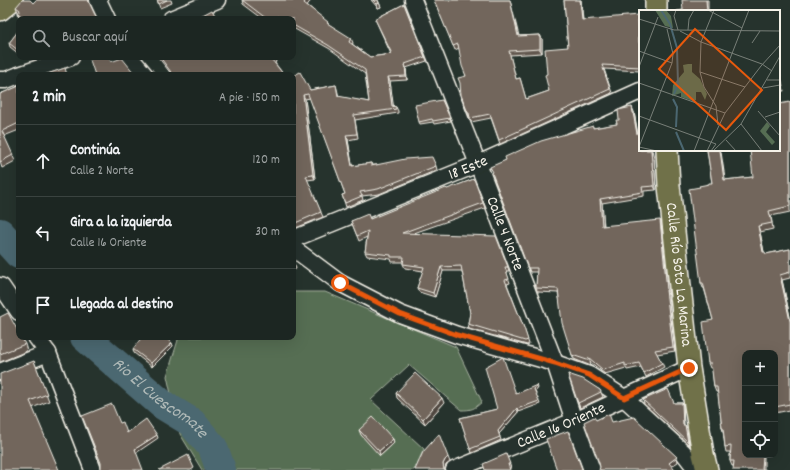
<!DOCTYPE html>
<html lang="es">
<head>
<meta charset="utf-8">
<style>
  body { margin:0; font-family:Dekko,sans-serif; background:#29322f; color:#f1f3f6 }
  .controls { position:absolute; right:12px; bottom:12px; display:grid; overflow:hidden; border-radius:8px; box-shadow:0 4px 16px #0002 }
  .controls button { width:36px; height:36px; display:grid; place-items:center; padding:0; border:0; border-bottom:1px solid #3a4340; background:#1c2622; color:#f1f3f6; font:20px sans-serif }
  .stop { position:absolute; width:12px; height:12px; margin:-9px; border:3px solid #ea580c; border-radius:50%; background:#fff }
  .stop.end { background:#ea580c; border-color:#fff; box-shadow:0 1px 4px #0008 }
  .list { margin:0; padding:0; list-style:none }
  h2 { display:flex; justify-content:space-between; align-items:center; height:52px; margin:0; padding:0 16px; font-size:17px }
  h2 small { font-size:13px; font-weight:400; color:#a0a5a5 }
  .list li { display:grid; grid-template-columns:26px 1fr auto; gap:12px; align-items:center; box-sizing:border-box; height:72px; padding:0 16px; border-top:1px solid #3a4340 }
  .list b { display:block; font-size:15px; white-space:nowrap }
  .list p { margin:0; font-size:13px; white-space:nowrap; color:#a0a5a5 }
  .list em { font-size:13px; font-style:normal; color:#a0a5a5 }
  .icon { flex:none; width:22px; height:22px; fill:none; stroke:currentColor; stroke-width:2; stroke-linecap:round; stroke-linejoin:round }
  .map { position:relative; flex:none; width:790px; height:470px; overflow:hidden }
  .search { position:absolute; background:#1c2622; box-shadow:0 4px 16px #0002; left:16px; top:16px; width:280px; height:44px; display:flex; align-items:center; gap:10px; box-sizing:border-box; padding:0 14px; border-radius:8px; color:#a0a5a5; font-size:15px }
  .panel { position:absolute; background:#1c2622; box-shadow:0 4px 16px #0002; left:16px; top:72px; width:280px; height:268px; border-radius:8px }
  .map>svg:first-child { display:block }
  .park { fill:#566e53; stroke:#a5b09e }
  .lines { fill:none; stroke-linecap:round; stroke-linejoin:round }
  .river { stroke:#4b6771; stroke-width:30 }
  .minor-casing { stroke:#f4f1e8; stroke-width:19 }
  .major-casing { stroke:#f4f1e8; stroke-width:24 }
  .minor { stroke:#26332d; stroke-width:16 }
  .major { stroke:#6f714a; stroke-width:21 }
  .wall { fill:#62584f; stroke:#f4f1e8 }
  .shaded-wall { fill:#504740; stroke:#f4f1e8 }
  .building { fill:#72665c; stroke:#f4f1e8 }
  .route { stroke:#ea580c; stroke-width:5 }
  .labels { text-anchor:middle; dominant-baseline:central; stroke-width:3; stroke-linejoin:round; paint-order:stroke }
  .street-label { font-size:16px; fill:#f4f1e8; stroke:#26332d }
  .water-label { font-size:17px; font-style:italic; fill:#b0bab8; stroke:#26332d }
  .inset-river { fill:none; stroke:#4b6771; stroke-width:2 }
  .inset-road { fill:none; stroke:#787f78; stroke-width:1 }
  .view { fill:#e8590c; fill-opacity:0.15; stroke:#e8590c; stroke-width:2 }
  .inset-edge { fill:none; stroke:#f4f1e8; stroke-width:2 }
</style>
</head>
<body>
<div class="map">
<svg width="790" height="470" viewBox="0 0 790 470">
  <rect width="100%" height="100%" fill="#26332d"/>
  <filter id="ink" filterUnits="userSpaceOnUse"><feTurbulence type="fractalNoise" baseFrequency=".025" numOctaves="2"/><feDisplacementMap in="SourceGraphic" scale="8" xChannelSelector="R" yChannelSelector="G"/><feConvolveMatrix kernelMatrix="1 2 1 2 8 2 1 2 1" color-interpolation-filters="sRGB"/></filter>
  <g filter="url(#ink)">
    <!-- park -->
    <path class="park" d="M293,292H325L456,347L482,402C474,409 472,410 461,410L409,365L371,400L424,449L414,470H202L180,434L167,376L178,340L175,337H293Z"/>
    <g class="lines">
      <!-- river -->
      <g class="river">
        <polyline points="0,233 19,254"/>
        <path id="s1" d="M85,337L163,405L191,422L213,448L221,470"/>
      </g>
      <!-- minor casing -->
      <g class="minor-casing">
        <g id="minor">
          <polyline points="98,0 107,19"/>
          <path id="s2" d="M413,0L478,164L555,363L574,421L592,470"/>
          <polyline points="171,19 217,0"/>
          <polyline points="130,57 145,75"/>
          <polyline points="19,75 71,57"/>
          <polyline points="0,80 6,80 19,75"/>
          <path id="s3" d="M293,239L478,164L640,91"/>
          <polyline points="293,248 340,283 400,314 457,335 555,363 589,375 624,398 683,452 697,470"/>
          <polyline points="0,286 2,287 19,312"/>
          <polyline points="36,337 48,353 93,470"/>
          <polyline points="0,372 48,353"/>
          <path id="s4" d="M454,470L574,421L689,368"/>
        </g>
      </g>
      <!-- major casing -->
      <g class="major-casing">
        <g id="major">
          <polyline points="656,0 656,11"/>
          <polyline points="0,10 12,0"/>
          <path id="s5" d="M667,150L669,186L689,368L703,454L707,470"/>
        </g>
      </g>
      <!-- minor -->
      <use href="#minor" class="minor"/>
      <!-- major -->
      <use href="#major" class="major"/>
    </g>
    <!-- wall -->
    <g class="wall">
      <polygon points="36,0 89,0 89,3 97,19 22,19 19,17 18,13 18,12 16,7 33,3"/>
      <polygon points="157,0 171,0 172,3 160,8"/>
      <polygon points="242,0 311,0 307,5 330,25 353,43 352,44 370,57 391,54 375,19 404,4 427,61 406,68 407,80 390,81 393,106 396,107 398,111 398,113 355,120 358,138 348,140 352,166 371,163 372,165 436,166 437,170 379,194 362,196 363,200 346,207 342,195 345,194 310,98 305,99 315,179 307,180 323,217 293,229 293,76 310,90 336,85 339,97 369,102 365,74 330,49 293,28 293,19 263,19 243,4"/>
      <polygon points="371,0 378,0 381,7 378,8"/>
      <polygon points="434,0 510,0 519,36 540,35 542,39 542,53 510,55 516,79 520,78 526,99 549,91 547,74 568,47 564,0 581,0 583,20 640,19 640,71 604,69 612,93 500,144 491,118 471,122 461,95 466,76 459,48 455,50"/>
      <polygon points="19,30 19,54 10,47 9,43"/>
      <polygon points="158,57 273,57 276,62 275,63 284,75 172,75"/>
      <polygon points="779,68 784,91 779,91"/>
      <polygon points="19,85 19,130 4,136 15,161 2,168 0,162 0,94 17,87"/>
      <polygon points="442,100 451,121 434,124 433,122 420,124 419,122"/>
      <polygon points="790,102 790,212 771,216 773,229 760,232 764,252 766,254 790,249 790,278 782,280 790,317 790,410 775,413 775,353 733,466 732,466 730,461 730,452 726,452 725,447 723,431 722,428 718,392 716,392 714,387 712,368 710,368 708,363 713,320 704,288 703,288 701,283 700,187 712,183 707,150 720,150 725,180 753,177"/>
      <polygon points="634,112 638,133 654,158 656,190 644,191 644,196 602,203 604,226 661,224 669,294 668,295 675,351 657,354 662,363 664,367 646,377 641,367 627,370 626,368 605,374 590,362 591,366 574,359 572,355 558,293 538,292 536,288 537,272 530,272 493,177 593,128 617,124 619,120"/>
      <polygon points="474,179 485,208 414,233 508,267 509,271 506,271 510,283 507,284 524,328 529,344 527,345 469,329 468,324 470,313 462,271 443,271 435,297 419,292 417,288 423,271 405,268 403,264 403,262 392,262 391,259 367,256 365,252 367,237 359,241 351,221 370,219"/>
      <polygon points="293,263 295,265 296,269 293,270"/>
      <polygon points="0,317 25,344 27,351 0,362"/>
      <polygon points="154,340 172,343 173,346 152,367 134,353 133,349"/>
      <polygon points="34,361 49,401 32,408 0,470"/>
      <polygon points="568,374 600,390 603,397 580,408"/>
      <polygon points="538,388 535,392 540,404 518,412 499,434 501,440 472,453 460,418 497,409 516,394"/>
      <polygon points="396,393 444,403 425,424 397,398"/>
      <polygon points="643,400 674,403 682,403 683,406 684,425 687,428 689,445 644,404"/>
      <polygon points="359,430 393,439 394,443 380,456 361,435"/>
      <polygon points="506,454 511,468 485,470"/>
    </g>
    <!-- shaded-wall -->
    <g class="shaded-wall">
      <polygon points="306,0 311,0 306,7 304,3"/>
      <polygon points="580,0 581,0 583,23 582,20"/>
      <polygon points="706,0 708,0 708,11 707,11"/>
      <polygon points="379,3 381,7 378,8 377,4"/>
      <polygon points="638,15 640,19 640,45 639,43"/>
      <polygon points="540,35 542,39 542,53 540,49"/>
      <polygon points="351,38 353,43 351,47 349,42"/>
      <polygon points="274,58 276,62 274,64 272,60"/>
      <polygon points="405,64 406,68 407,80 406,76"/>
      <polygon points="388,77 390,81 394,110 392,106"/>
      <polygon points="303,95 305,99 315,179 313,175"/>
      <polygon points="632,107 634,112 638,138 637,134"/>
      <polygon points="346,135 348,140 353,170 352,166"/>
      <polygon points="651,150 652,150 654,158 656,190 654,186"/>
      <polygon points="720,150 721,152 726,185 724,180"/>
      <polygon points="600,199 602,203 604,230 602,226"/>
      <polygon points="660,220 661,224 669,294 667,290"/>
      <polygon points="758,226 760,232 765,257 763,252"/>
      <polygon points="441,267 443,271 435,297 433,293"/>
      <polygon points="780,275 782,280 790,317 790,321"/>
      <polygon points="666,290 668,295 675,351 673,347"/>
      <polygon points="172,343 173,346 152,367 151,363"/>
      <polygon points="537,385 538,388 535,392 534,389"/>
      <polygon points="442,398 444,403 425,424 423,419"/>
      <polygon points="682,403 683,406 684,428 683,425"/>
      <polygon points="517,408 518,412 499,434 498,431"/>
      <polygon points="685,425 687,428 689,445 688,442"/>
      <polygon points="157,435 158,438 136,453 135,449"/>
      <polygon points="393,439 394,443 380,456 379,451"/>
      <polygon points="763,455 764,455 764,470 762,469"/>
      <polygon points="448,457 450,462 446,465 445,468 445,470 444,470 443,464 445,460"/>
      <polygon points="677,457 678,462 670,467 669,463"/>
    </g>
    <!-- building -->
    <g class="building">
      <polygon points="22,0 30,0 33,3 36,0 88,0 97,19 25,19 18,13 20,10 16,7"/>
      <polygon points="157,0 167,0 159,4"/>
      <polygon points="242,0 306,0 304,3 328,22 327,23 351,38 349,42 370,57 392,54 375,19 404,4 425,57 405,64 406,76 388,77 392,106 396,107 396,109 354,115 357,134 346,135 352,166 371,163 371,166 405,159 432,157 436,166 378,189 360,192 362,196 345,203 342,195 345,194 308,94 303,95 313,175 306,176 321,212 293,224 293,76 300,72 310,90 336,85 338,96 369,102 365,70 328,45 293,25 293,19 282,19 277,16 275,19 267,19"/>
      <polygon points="373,0 378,0 379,3 377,4"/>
      <polygon points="434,0 510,0 518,36 540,35 540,49 509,51 516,79 520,78 526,99 549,91 545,75 547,74 545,49 568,47 564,0 580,0 582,20 638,15 639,43 640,43 640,67 602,65 610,89 499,140 490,114 470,118 469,113 468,113 461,95 460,83 458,78 466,76 462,66 458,44 453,46"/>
      <polygon points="682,0 706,0 707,11 677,11 683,10"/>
      <polygon points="212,10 217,19 191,19 196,16 197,18"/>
      <polygon points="19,30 19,51 9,43"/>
      <polygon points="89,57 109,57 111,62 122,58 134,73 135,75 95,75"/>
      <polygon points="160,57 273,57 274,58 272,60 284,75 173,75"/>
      <polygon points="65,68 67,75 44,75"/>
      <polygon points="779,70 783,89 779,89"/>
      <polygon points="19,85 19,123 2,131 13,155 0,162 0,94 17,87 16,86"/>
      <polygon points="442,100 450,118 433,121 432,119 419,122 415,105"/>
      <polygon points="790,102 790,206 769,211 772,223 758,226 763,252 765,252 766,254 790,249 790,272 780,275 790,321 790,404 775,407 775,353 745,353 745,455 763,455 762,469 766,470 733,470 734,461 730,461 731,446 725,447 723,428 722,428 717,387 714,387 711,363 708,363 703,322 713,320 703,283 701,283 689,189 700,187 699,186 709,184 709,183 712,183 707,150 720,150 724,180 753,177 750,150 779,150 779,104"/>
      <polygon points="632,107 637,134 640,133 640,150 651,150 654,186 642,187 643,192 600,199 602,226 660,220 667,290 666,290 673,347 655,350 662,363 644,373 639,363 625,366 625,363 603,370 588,357 590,361 572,355 562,323 558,289 536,288 537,268 528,268 492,173 493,172 490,167 506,160 505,157 541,141 593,126 593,128 617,124 616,120 619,120 618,110"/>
      <polygon points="474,179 483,203 402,233 496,236 508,267 505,267 509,279 505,280 524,328 528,340 525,341 468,324 470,313 461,266 441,267 433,293 417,288 424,267 403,264 404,257 391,257 391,255 365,252 368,231 357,236 351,221 368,214 370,219 446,188 447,189"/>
      <polygon points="8,313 19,333 19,337 21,337 25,344 0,354 0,317"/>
      <polygon points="142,337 150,337 154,340 157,337 166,337 172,343 151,363 133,349"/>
      <polygon points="503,357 516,394 537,385 534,389 539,401 517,409 517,408 498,431 500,437 470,449 460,418 497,409 485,367"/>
      <polygon points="34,361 47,394 30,401 59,470 0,470 0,374"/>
      <polygon points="415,373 442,398 423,419 396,393"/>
      <polygon points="568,374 583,379 600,390 601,392 578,403"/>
      <polygon points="668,389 674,403 682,403 683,425 685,425 688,442 643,400"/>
      <polygon points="112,404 120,423 123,422 127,433 146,419 157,435 135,449 143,470 100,470 101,468 101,463 82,416"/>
      <polygon points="609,414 612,422 634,417 677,457 669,463 675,470 599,470 600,467 599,463 584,422 594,417 596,420"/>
      <polygon points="373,417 393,439 379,451 359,430"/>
      <polygon points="568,431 582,469 582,470 557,470 546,439"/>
      <polygon points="439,434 448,457 445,460 443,464 444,470 415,470 423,452"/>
      <polygon points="506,454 510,464 508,464 510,470 485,470 483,464"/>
      <polygon points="188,455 194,468 191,470 159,470"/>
    </g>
  </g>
  <g class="lines" filter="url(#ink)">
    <!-- route -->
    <polyline class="route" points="340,283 400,314 457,335 555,363 589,375 624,398 689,368"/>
  </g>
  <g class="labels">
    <!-- street labels -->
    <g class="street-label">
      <text stroke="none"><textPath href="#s3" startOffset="189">18 Este</textPath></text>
      <text stroke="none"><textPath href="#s2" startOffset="251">Calle 4 Norte</textPath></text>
      <text stroke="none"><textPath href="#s5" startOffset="125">Calle Río Soto La Marina</textPath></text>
      <text stroke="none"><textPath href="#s4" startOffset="116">Calle 16 Oriente</textPath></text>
    </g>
    <!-- water labels -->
    <g class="water-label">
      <text stroke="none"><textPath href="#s1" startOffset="97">Rio El Cuescomate</textPath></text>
    </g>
  </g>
  <!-- overview -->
  <g transform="translate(639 10)">
    <rect width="141" height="141" fill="#26332d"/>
    <path d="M16,0H27L32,6L34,18L26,16ZM128,112L131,116L127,122L136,132L133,135L121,121Z" fill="#566e53"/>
    <path d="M49,54H53V62L61,69L68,84L66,90L62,82H57V90L54,91L42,87V83L33,86L34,75L45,62L44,55Z" fill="#566e53"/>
    <path class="inset-river" d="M22,0L31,14L38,38L39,74L35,84M34,89L38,97L37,117M37,122L45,141"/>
    <path class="inset-road" d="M37,0L35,6L39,20M69,0L103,18M75,0L62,32L61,62L65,77L77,96L79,115M0,9L35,20L141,21M49,20L50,9L55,0M41,21L62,32L123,54L133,61M113,33L121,21M0,41L33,53M0,57L19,7M61,62L106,77M128,70H141M0,73L86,103M124,78L141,75M119,101L141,126M0,106L77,134L72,141M126,107L141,102M102,114L123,141M87,130L97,141M0,137L33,53L34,44L28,19M0,137L18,141M55,141L110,0M68,141L86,103L122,56L141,35M74,141L102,114L141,46"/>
    <path class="view" d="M56,19L123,80L87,120L20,59Z"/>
    <rect width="141" height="141" class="inset-edge"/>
  </g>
</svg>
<div class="controls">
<button>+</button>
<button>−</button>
<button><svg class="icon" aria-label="locate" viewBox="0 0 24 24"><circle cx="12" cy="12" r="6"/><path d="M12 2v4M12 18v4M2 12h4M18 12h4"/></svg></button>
</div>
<div class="stop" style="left:340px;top:283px"></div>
<div class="stop end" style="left:689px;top:368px"></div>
<div class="search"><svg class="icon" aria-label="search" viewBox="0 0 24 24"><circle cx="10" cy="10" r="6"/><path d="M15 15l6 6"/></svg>Buscar aquí</div>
<section class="panel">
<h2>2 min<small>A pie · 150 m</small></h2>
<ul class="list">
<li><svg class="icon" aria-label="ahead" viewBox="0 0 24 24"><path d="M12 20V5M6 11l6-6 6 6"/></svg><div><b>Continúa</b><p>Calle 2 Norte</p></div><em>120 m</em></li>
<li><svg class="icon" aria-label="left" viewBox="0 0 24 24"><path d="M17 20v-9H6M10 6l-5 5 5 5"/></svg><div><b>Gira a la izquierda</b><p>Calle 16 Oriente</p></div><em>30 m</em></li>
<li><svg class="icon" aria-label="arrive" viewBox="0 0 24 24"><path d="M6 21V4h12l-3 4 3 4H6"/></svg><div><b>Llegada al destino</b></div></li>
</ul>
</section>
</div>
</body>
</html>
